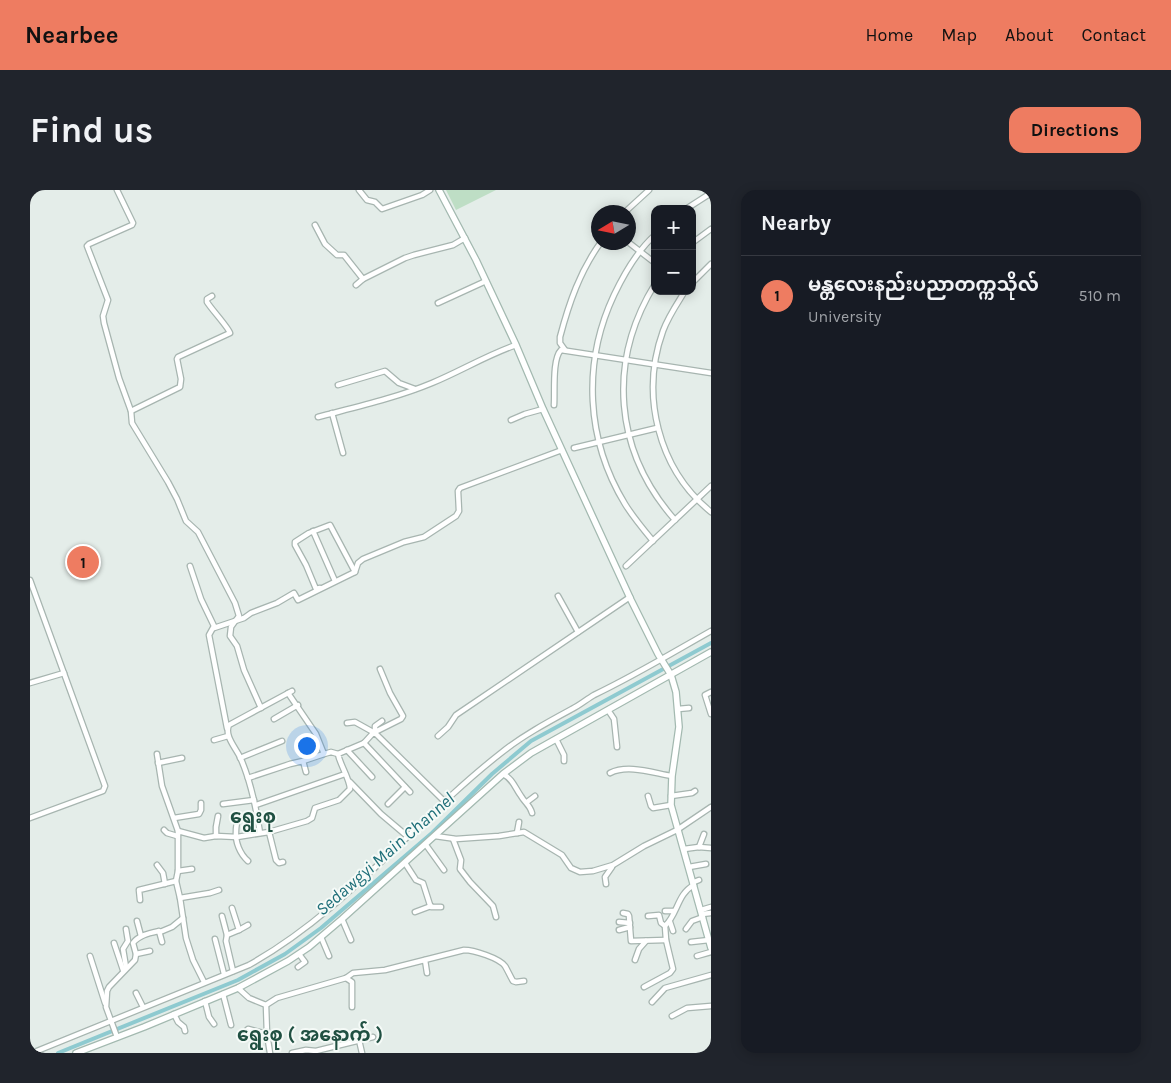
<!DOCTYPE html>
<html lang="en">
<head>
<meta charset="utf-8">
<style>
  body { margin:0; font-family:Karla,"Noto Sans Myanmar",sans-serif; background:#20242c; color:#f1f3f6 }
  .controls { position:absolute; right:15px; top:15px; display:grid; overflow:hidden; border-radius:10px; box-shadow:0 2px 12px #0003 }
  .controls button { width:45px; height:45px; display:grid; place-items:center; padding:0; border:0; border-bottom:1px solid #363941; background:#171b24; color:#f1f3f6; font:25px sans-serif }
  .compass { position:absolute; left:561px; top:15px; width:45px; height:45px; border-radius:50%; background:#171b24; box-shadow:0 2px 12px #0003; rotate:260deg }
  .you { position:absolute; left:276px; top:555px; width:18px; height:18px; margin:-12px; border:4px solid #fff; border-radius:50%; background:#1a73e8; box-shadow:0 0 0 8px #1a73e833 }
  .badge { display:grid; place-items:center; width:32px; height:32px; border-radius:50%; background:#ee7c61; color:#111; font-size:16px; font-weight:700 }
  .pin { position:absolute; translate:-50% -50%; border:2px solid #fff; box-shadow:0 1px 5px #0006 }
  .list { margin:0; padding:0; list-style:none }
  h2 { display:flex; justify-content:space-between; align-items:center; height:65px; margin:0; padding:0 20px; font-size:21px }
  h2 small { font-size:16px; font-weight:400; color:#9ea1a6 }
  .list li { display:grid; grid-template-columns:32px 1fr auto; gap:15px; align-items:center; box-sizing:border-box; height:80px; padding:0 20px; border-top:1px solid #363941 }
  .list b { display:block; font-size:19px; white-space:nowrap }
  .list p { margin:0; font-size:16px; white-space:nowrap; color:#9ea1a6 }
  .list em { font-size:16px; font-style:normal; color:#9ea1a6 }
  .map { position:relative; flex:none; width:681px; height:863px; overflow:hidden; border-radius:15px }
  header { display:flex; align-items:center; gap:30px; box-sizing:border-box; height:70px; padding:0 25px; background:#ee7c61; color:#111 }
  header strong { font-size:24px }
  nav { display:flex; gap:28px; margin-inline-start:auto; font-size:18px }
  .intro { display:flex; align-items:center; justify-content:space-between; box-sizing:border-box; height:120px; padding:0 30px }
  h1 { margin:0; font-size:35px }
  .button { padding:12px 22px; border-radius:15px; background:#ee7c61; color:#111; font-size:18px; font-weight:700 }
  main { display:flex; gap:30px; padding:0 30px }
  aside { flex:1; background:#171b24; border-radius:15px; box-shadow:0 2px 12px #0003 }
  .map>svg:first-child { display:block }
  .green { fill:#bedec5 }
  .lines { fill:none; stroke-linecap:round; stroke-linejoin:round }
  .canal { stroke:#8ecad0; stroke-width:4 }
  .street-casing { stroke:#a7b5b0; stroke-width:7 }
  .secondary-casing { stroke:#a3b9b0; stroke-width:8 }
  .street { stroke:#fff; stroke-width:4.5 }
  .secondary { stroke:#fff; stroke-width:5.5 }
  .labels { text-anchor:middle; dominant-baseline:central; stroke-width:4; stroke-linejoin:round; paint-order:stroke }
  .water-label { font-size:18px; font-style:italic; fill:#1f6f79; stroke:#f5faf7 }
  .quarter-label { font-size:19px; font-weight:bold; fill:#205042; stroke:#f5faf7 }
</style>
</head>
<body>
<header>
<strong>Nearbee</strong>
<nav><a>Home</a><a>Map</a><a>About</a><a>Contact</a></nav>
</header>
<div class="intro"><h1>Find us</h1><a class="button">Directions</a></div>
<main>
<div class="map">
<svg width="681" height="863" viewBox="0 0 681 863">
  <rect width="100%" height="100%" fill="#e4ede9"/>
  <!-- green -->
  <polygon class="green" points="416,0 466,0 426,20"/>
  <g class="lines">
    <!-- canal -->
    <polyline class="canal" points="28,863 208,790 255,764 291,738 402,643 462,584 501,551 681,453"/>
    <!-- street casing -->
    <g class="street-casing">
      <g id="street">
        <polyline points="87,0 103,33 102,35 59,54 57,56 78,110 73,126 74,133 89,188 101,221 102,233 138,292 147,309 156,331 168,342 205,413 209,426 201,437 200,446 207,456 214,480 231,518"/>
        <polyline points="329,0 337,10 345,12 352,19 392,5 400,0"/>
        <polyline points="656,19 681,3"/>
        <polyline points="595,22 619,0"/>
        <polyline points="285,35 295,54 307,65 314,65 333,89"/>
        <polyline points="598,52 625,73"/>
        <polyline points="662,53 681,39"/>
        <polyline points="662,93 681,74"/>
        <path d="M625,94C577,172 584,261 645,330"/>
        <polyline points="326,95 333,89 375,68 384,65 423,55 435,48"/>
        <path d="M655,101C647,114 638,127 633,141C610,205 628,279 681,322"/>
        <polyline points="408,113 456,91"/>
        <path d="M535,160L530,153V147C539,113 550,81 571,52"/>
        <polyline points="308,195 355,181 369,193 385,199"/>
        <path d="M524,215C525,202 522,169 531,160L681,183"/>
        <path d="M101,221L150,197L151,189L147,169L148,167L200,143C198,137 182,120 177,112V109L182,106"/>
        <polyline points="302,223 313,263"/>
        <path d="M288,227C326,217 366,208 402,193C431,181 457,165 486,155"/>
        <polyline points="481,230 495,224 513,219"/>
        <polyline points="544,258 627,238"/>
        <polyline points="283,341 305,391"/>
        <path d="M623,351C613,339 603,327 595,314C556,250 552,173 584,105C594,84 608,60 625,45"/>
        <polyline points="160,376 171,409 184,436 179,445 197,538"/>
        <polyline points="596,376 681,296"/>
        <polyline points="0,390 75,596 73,601 0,628"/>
        <polyline points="290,398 286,399 276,375 265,355 265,352 279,343 300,335 325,382"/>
        <polyline points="528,406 548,442"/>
        <polyline points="184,438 214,428 221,423 247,413 264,403 268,410 325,382 328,373 333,369 374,352 394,347 426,326 429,321 428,301 430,298 532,260"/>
        <polyline points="0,493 34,483"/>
        <polyline points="681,502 675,505 681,524"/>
        <polyline points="258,503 286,544 294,564"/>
        <polyline points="648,519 659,518"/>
        <polyline points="578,520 584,529 587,557"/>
        <polyline points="244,529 268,515"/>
        <polyline points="317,533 325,532 343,542"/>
        <polyline points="345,542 371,529 373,526 360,503 350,479"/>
        <polyline points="345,542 345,536 352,531"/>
        <polyline points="408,546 418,537 426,525 600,407"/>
        <polyline points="526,549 534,565 534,571"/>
        <polyline points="184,550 198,546"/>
        <polyline points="334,553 380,602"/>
        <polyline points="317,560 342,587"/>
        <polyline points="127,564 132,596 148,641"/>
        <polyline points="210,568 252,551"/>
        <polyline points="273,571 276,582"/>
        <polyline points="128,573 152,568"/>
        <path d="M580,583C598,574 623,583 642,586"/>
        <path d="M473,584C483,589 485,598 491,606C495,613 500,615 502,623"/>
        <polyline points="218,588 260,574 273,571 294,564 301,562 308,564"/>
        <polyline points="320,592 351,624 377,646"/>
        <polyline points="618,606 621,616 623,618 641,615"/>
        <polyline points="641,606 662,603 665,601"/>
        <polyline points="497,612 505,606"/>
        <polyline points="193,614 224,610"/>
        <polyline points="358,614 375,597"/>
        <polyline points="226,615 315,584"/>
        <path d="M207,624C208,632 206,634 206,641C205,652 210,664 218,671"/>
        <polyline points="144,628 169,624 171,620 171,613"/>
        <polyline points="134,640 137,643 147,646"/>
        <polyline points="239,642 246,670 249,673 253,672"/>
        <path d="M230,643C226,617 221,591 210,567C205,557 194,545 199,535L262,501"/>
        <polyline points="487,643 489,632"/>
        <polyline points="186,646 186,637 188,626"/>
        <polyline points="405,646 426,649 469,646 494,642 532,665 541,678 550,682 563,681 583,675 614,656 647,640 681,617"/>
        <polyline points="423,649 431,670 430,679 440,692 463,716 466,727"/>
        <polyline points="396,655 414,680"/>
        <polyline points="669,657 674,644"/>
        <polyline points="654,659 669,657 681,658"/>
        <polyline points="375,673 386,690 393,693 400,715 401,717 411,717"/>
        <polyline points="127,675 133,683 135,694"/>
        <polyline points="659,677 676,674"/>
        <polyline points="148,681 162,679"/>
        <polyline points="664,692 669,690"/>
        <polyline points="576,694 575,687 582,677"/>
        <polyline points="150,708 180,703 189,700"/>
        <polyline points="110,710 109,700 146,691"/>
        <polyline points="202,718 209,740 197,745 196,751 203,781"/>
        <polyline points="671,720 681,717"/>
        <polyline points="635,721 644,721"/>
        <polyline points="385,722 401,716"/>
        <polyline points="593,723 598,724 599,726 601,751 636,750"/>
        <polyline points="672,724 681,723"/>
        <polyline points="192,726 197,745"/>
        <polyline points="618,726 629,725 631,733 635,736"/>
        <polyline points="312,729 321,750"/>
        <polyline points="107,731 111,746"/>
        <polyline points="589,732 600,733"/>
        <polyline points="640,732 643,741"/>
        <polyline points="656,739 662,731 673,727"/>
        <polyline points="209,740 218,735"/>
        <polyline points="589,740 600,737"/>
        <polyline points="130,742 142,737 153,728"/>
        <polyline points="291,747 299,766"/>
        <polyline points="185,749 194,784"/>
        <polyline points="661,752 679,750"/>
        <polyline points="84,753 93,780"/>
        <polyline points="106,764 120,761"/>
        <polyline points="60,766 75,813"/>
        <polyline points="667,766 681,762"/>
        <polyline points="395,770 397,783"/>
        <polyline points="605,770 609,759 616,751"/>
        <polyline points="268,777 275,772 269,764"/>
        <polyline points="94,779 96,777 93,759 98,751 96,739"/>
        <polyline points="316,788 322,792 322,817"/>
        <path d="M174,792L163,770L156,748L150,708L146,691L148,681V641L174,648L186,646L207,647L239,642L277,631L282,628L285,618L309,610L320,599C320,589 310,575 308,564L334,553L344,542L414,611"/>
        <path d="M614,797L640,783L643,779L636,750L635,736C648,724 647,704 664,695"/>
        <polyline points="208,798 219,808 236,815 237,844 240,863"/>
        <polyline points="106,803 113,817"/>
        <polyline points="193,804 201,835"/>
        <polyline points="175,811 179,827 184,834"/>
        <polyline points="622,812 635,798 681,785"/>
        <path d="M236,815L247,808L316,788L323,783L355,780L434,760C444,760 469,768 475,776C478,781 480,786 483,791L486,792L494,791"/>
        <polyline points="144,824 148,832 154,837 155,841"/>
        <polyline points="642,826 657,818 681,816"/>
        <polyline points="214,843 218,839 237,844"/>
        <path d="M87,847L76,817L77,801L79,797L105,770L106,764L103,753C109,745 120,743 129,741L132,752"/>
        <polyline points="329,850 332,863"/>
        <path d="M2,863L219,775C316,721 384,631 471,563C492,546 518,532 542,519C550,515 557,509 564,505C604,486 642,463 681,441"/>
        <polyline points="262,863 276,860 286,861 343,847"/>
      </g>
    </g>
    <!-- secondary casing -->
    <g class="secondary-casing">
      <g id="secondary">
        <polyline points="409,0 446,70 486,155 513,219 601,410 628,464 641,485 646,502 649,537 642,586 641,615 681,758"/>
        <polyline points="46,863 114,837 208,798 258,771 279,757 312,729 473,584 501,563 681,462"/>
      </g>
    </g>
    <!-- street -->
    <use href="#street" class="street"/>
    <!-- secondary -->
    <use href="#secondary" class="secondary"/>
  </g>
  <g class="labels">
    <!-- water labels -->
    <g class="water-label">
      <text transform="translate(355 664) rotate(-41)">Sedawgyi Main Channel</text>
    </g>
    <!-- quarter labels -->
    <g class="quarter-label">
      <text x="223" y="627">ရွေးစု</text>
      <text x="280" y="845">ရွေးစု ( အနောက် )</text>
    </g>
  </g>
</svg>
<div class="controls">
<button>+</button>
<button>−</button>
</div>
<svg class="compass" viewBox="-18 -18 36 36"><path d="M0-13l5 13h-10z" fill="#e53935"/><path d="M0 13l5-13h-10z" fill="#9ea1a6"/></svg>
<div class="you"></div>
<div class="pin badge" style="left:53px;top:372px">1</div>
</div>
<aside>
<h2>Nearby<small></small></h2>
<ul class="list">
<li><span class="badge">1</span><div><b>မန္တလေးနည်းပညာတက္ကသိုလ်</b><p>University</p></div><em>510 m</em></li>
</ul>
</aside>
</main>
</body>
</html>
